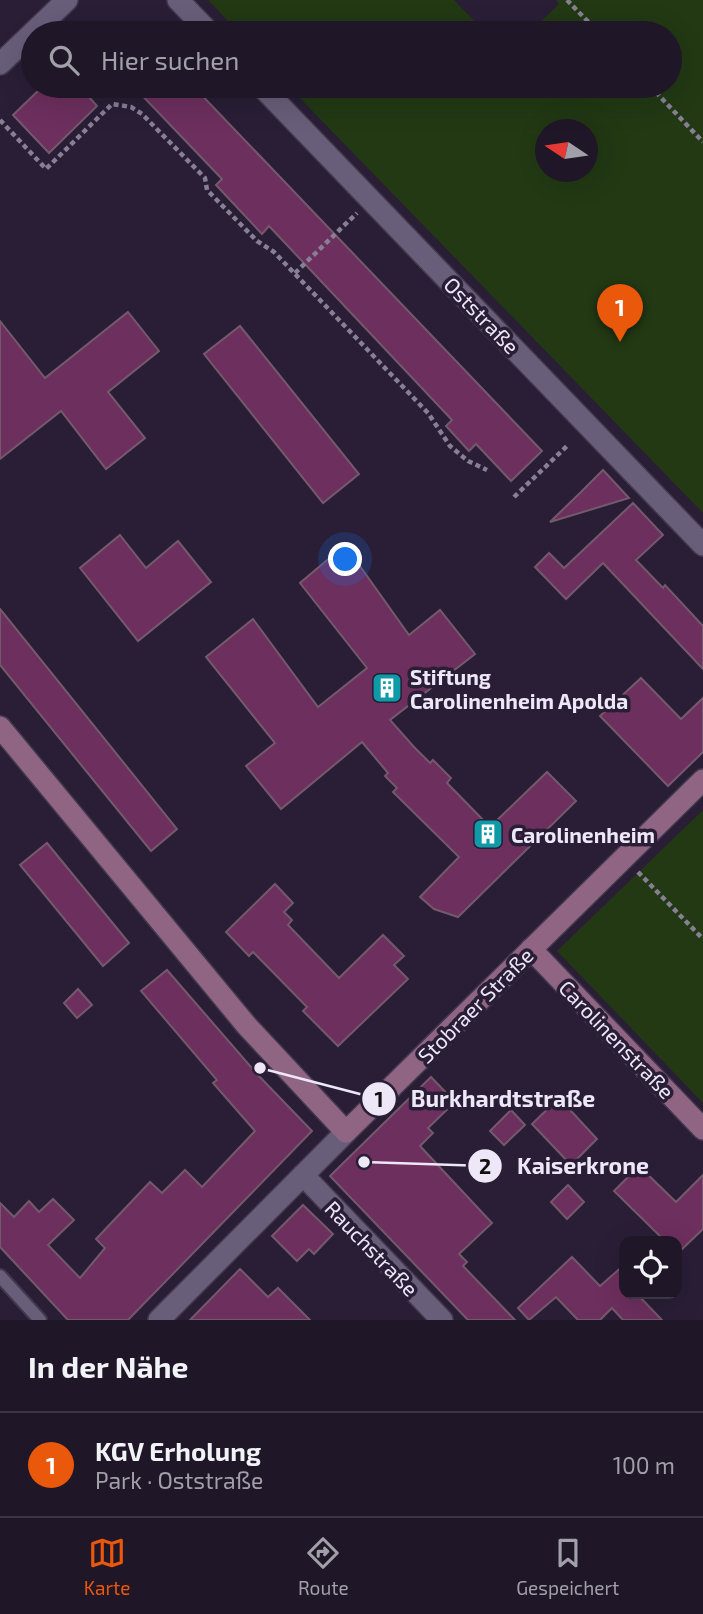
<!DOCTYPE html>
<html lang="de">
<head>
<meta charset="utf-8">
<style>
  body { margin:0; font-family:"Exo 2",sans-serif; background:#2c2334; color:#f1f3f6 }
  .controls { position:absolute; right:21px; bottom:21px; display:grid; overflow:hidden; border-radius:14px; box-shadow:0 7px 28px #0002 }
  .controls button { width:63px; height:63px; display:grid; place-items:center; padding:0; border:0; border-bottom:2px solid #3c3545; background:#1f1628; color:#f1f3f6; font:35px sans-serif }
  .compass { position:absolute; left:535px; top:119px; width:63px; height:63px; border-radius:50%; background:#1f1628; box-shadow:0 7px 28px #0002; rotate:283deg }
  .you { position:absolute; left:346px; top:560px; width:24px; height:24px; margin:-18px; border:5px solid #fff; border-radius:50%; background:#1a73e8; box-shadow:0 0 0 10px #1a73e833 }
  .badge { display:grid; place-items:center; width:46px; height:46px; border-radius:50%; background:#ea580c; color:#fff; font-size:23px; font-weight:700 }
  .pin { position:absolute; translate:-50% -58px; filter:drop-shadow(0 2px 4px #0008) }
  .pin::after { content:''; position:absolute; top:37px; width:24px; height:21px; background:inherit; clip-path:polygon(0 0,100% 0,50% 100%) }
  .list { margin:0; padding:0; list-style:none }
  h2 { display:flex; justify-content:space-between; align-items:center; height:91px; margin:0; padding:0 28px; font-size:30px }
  h2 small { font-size:23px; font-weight:400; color:#a19fa8 }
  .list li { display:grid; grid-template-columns:46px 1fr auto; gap:21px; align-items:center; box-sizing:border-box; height:105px; padding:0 28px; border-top:2px solid #3c3545 }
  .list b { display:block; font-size:26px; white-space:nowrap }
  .list p { margin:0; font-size:23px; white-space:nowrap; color:#a19fa8 }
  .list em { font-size:23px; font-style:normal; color:#a19fa8 }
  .icon { flex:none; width:38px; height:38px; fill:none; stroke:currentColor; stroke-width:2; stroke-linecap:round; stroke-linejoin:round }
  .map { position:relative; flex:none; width:703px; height:1320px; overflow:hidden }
  .search { position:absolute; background:#1f1628; box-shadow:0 7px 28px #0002; left:21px; right:21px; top:21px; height:77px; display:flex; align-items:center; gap:18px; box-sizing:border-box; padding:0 24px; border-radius:38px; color:#a19fa8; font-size:26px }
  .sheet { height:196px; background:#1f1628 }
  nav { display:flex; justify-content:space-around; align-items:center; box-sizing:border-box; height:98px; border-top:2px solid #3c3545; background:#1f1628; font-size:19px; color:#a19fa8 }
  nav a { display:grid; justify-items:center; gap:4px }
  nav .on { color:#ea580c }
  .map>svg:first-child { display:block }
  .green { fill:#223914; fill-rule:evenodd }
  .building { fill:#6d2f5e; stroke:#74596c; stroke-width:2 }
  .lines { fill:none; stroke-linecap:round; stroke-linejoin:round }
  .lane-casing { stroke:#42394d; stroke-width:16 }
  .street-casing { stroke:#42394d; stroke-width:24 }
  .secondary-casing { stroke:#42394d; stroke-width:24 }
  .path { stroke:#877f93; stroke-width:4.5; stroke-dasharray:5 3.5; stroke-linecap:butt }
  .lane { stroke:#695e7a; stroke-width:12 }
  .street { stroke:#695e7a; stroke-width:21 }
  .secondary { stroke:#8f6583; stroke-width:21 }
  .labels { text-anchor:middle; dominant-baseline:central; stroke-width:7; stroke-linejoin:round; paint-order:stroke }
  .street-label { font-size:21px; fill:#ede7f8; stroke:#291e36 }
  .poi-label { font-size:21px; font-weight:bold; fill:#ede7f8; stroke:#291e36; text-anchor:start }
  .leader { fill:none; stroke:#ede7f8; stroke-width:2.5 }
  .callout-dot { fill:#ede7f8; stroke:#291e36; stroke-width:2.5 }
  .mark-label { font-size:21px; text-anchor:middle; font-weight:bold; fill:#111 }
  .callout-label { font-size:23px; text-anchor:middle; font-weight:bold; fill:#ede7f8; stroke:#291e36; stroke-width:7; stroke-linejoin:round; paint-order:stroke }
</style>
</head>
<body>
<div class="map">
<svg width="703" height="1320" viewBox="0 0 703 1320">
  <rect width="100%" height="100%" fill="#291e36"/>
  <!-- green -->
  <g class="green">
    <polygon points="208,0 454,0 486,33 239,33"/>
    <path d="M556,0H703V513L288,86H670V33H529L559,4ZM546,130H588V172H546Z"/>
    <polygon points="703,810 703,1103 557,951"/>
  </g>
  <!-- building -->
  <g class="building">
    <polygon points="43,86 102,86 90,98 97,106 49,153 13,115"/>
    <polygon points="133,86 193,86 542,451 511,481 476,444 469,451 446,426 452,420 269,226 262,234 216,185 222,179"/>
    <polygon points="128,312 159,351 108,392 145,438 106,469 61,411 0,459 0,321 45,378"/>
    <polygon points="240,326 359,474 323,503 204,354"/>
    <polygon points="603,470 629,498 550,522 581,492"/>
    <polygon points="633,503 663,535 636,560 663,588 665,585 703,626 703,669 603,563 566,599 535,567 549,553 564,568"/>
    <polygon points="120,535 146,568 178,541 211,582 138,641 80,568"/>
    <polygon points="345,545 409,635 440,610 475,654 390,720 414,747 430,763 433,760 451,778 447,783 490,827 547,772 576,801 458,917 434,909 420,897 459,857 393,792 397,788 385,776 388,773 362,742 281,809 246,766 275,743 206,657 253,619 318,707 367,668 300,583"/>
    <polygon points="0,609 177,829 151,851 0,665"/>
    <polygon points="641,678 681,719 703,698 703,752 668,786 600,716"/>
    <polygon points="47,843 129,943 103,966 20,865"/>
    <polygon points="275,884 293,903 284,912 292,920 288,925 339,978 383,935 404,956 394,965 408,979 338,1046 303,1011 307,1007 253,952 249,956 226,932"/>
    <polygon points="167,970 257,1074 312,1131 128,1320 68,1320 0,1247 0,1203 14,1217 29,1201 39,1212 53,1199 74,1220 48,1245 80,1278 105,1248 96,1239 150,1182 162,1193 185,1170 202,1187 255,1131 213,1083 217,1080 141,991"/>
    <polygon points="78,989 92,1005 77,1018 64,1003"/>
    <polygon points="431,1077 455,1102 428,1128 433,1133 420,1146 492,1223 459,1254 467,1262 463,1266 515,1320 468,1320 330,1176"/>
    <polygon points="559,1098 597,1139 571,1165 532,1124"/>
    <polygon points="511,1110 525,1125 504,1145 490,1131"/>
    <polygon points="639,1166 676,1202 703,1175 703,1229 677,1254 677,1241 665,1241 614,1191"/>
    <polygon points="568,1185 584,1202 567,1219 551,1202"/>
    <polygon points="303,1205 333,1234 314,1254 309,1249 297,1261 272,1236"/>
    <polygon points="572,1257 600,1286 624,1265 624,1294 637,1294 662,1320 623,1320 612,1308 600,1320 578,1320 556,1297 529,1320 518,1308"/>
    <polygon points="240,1269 268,1297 278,1288 310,1320 190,1320"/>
  </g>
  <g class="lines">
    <!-- lane casing -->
    <g class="lane-casing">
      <polyline id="lane" points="0,1276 40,1320"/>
    </g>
    <!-- street casing -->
    <g class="street-casing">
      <g id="street">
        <polyline points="178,0 210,33"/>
        <polyline points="0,64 67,0"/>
        <polyline points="261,86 703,545"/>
        <polyline points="303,1175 442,1320"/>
        <polyline points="159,1320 346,1132"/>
      </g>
    </g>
    <!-- secondary casing -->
    <g class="secondary-casing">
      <g id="secondary">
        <polyline points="0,727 247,1026 346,1132 703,780"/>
        <polyline points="531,949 703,1129"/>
      </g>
    </g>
    <!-- path -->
    <g class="path">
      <polyline points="567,0 599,33"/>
      <polyline points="650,86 703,142"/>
      <polyline points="0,120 46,169 112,104 131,107 142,114 205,178 207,190 257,241 274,252 428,413 450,446 468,461 487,470"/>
      <polyline points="295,273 357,213"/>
      <polyline points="514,497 568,445"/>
      <polyline points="638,872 703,939"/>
    </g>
    <!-- lane -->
    <use href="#lane" class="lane"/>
    <!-- street -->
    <use href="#street" class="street"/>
    <!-- secondary -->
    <use href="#secondary" class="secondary"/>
  </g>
  <!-- icons -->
  <defs>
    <g id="building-square" transform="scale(1.575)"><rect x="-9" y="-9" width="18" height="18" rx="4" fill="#0f9aa8" stroke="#291e36"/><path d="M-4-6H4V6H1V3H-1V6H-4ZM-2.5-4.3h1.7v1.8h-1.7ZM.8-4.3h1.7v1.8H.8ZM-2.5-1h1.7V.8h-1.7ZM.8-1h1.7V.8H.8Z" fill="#fff"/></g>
  </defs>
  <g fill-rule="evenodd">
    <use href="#building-square" x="387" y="688"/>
    <use href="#building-square" x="488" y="834"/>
  </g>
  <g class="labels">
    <!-- street labels -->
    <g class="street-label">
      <text transform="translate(482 315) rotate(46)">Oststraße</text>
      <text transform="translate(475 1005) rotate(-45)">Stobraer Straße</text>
      <text transform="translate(617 1039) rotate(46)">Carolinenstraße</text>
      <text transform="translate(372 1248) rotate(46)">Rauchstraße</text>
    </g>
    <!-- poi labels -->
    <g class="poi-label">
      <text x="410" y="676">Stiftung<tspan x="410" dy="24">Carolinenheim Apolda</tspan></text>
      <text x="511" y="834">Carolinenheim</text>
    </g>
  </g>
  <!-- callouts -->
  <path class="leader" d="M260 1068L379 1099M364 1162L485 1166"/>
  <g class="callout-dot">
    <circle cx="260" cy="1068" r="7"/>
    <circle cx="364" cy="1162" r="7"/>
    <circle cx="379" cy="1099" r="18"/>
    <circle cx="485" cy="1166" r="18"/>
  </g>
  <g class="mark-label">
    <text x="379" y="1107">1</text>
    <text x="485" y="1174">2</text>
  </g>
  <g class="callout-label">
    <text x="503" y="1107">Burkhardtstraße</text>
    <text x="583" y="1174">Kaiserkrone</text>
  </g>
</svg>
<div class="controls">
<button><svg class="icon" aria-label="locate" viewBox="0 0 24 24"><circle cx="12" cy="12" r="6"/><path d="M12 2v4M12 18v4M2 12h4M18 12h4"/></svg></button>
</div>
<svg class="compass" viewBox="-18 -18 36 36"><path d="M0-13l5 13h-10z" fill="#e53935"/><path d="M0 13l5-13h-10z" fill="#a19fa8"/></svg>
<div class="you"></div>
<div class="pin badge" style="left:620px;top:342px">1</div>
<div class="search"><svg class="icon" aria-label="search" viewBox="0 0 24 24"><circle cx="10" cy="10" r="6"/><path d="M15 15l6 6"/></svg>Hier suchen</div>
</div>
<section class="sheet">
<h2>In der Nähe<small></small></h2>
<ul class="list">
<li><span class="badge">1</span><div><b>KGV Erholung</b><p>Park · Oststraße</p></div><em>100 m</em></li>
</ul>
</section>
<nav>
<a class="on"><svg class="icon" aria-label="map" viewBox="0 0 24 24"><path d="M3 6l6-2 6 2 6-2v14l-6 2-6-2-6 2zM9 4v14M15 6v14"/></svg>Karte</a>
<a><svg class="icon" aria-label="directions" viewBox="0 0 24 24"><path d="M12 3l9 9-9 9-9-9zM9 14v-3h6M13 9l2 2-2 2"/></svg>Route</a>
<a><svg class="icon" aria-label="saved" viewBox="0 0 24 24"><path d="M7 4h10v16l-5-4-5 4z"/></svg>Gespeichert</a>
</nav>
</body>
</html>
